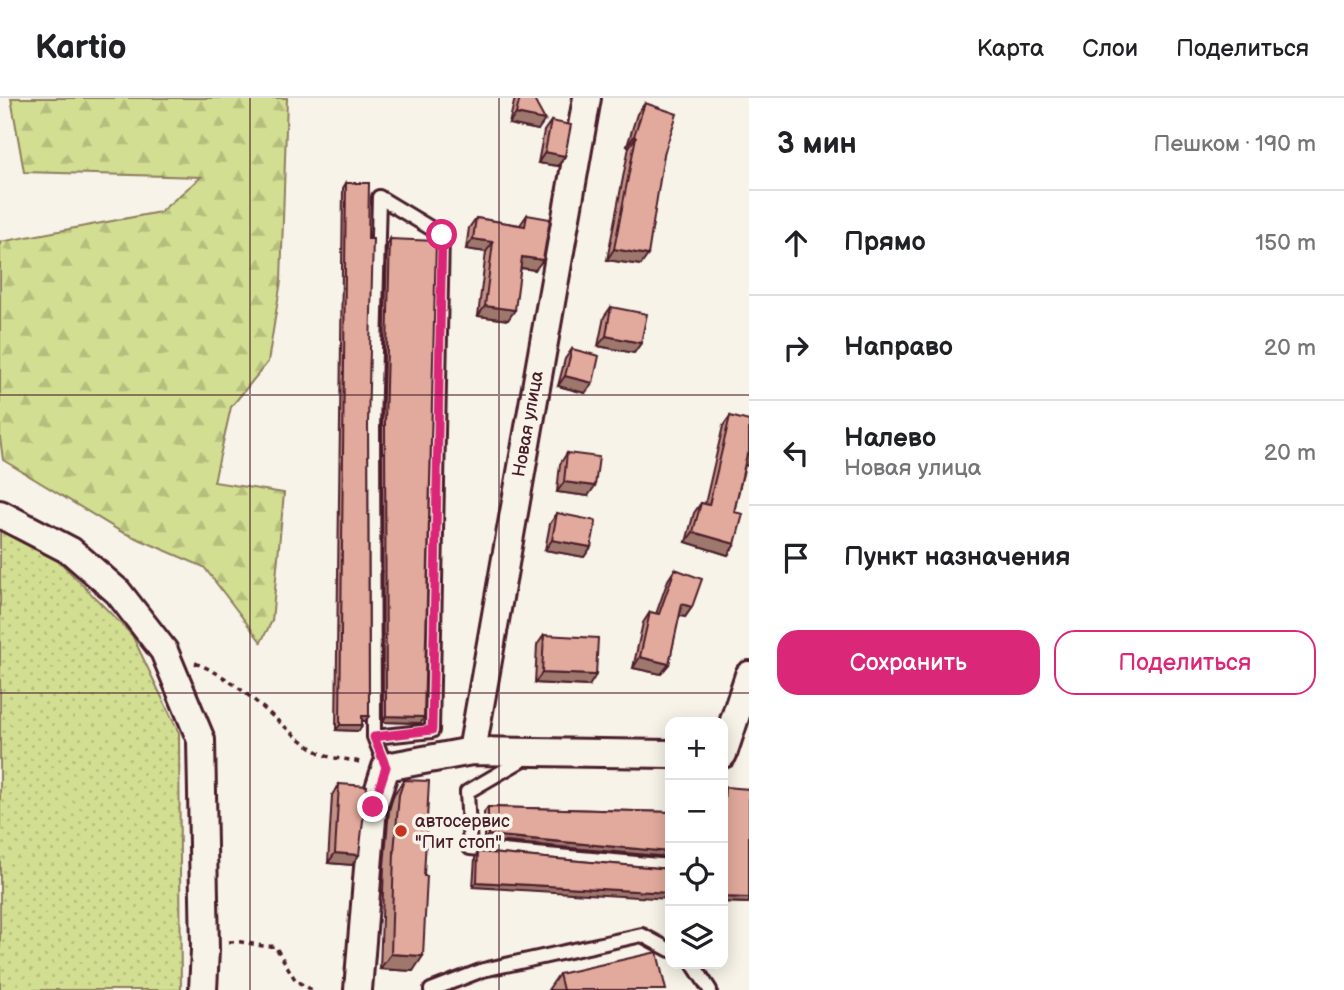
<!DOCTYPE html>
<html lang="ru">
<head>
<meta charset="utf-8">
<style>
  body { margin:0; font-family:"Balsamiq Sans",sans-serif; background:#f6f6f6; color:#202124 }
  .controls { position:absolute; right:21px; bottom:21px; display:grid; overflow:hidden; border-radius:14px; box-shadow:0 4px 18px #0003 }
  .controls button { width:63px; height:63px; display:grid; place-items:center; padding:0; border:0; border-bottom:2px solid #e0e0e0; background:#fff; color:#202124; font:35px sans-serif }
  .stop { position:absolute; width:21px; height:21px; margin:-16px; border:5px solid #db2777; border-radius:50%; background:#fff }
  .stop.end { background:#db2777; border-color:#fff; box-shadow:0 2px 7px #0008 }
  .list { margin:0; padding:0; list-style:none }
  h2 { display:flex; justify-content:space-between; align-items:center; height:91px; margin:0; padding:0 28px; font-size:30px }
  h2 small { font-size:23px; font-weight:400; color:#757577 }
  .list li { display:grid; grid-template-columns:46px 1fr auto; gap:21px; align-items:center; box-sizing:border-box; height:105px; padding:0 28px; border-top:2px solid #e0e0e0 }
  .list b { display:block; font-size:26px; white-space:nowrap }
  .list p { margin:0; font-size:23px; white-space:nowrap; color:#757577 }
  .list em { font-size:23px; font-style:normal; color:#757577 }
  .actions { display:flex; gap:14px; padding:21px 28px }
  .actions a { flex:1; padding:16px 0; border:2px solid #db2777; border-radius:21px; text-align:center; font-size:24px; color:#db2777 }
  .actions .main { background:#db2777; color:#fff }
  .icon { flex:none; width:38px; height:38px; fill:none; stroke:currentColor; stroke-width:2; stroke-linecap:round; stroke-linejoin:round }
  .map { position:relative; flex:none; width:749px; height:892px; overflow:hidden }
  header { display:flex; align-items:center; gap:42px; box-sizing:border-box; height:98px; padding:0 35px; background:#fff; border-bottom:2px solid #e0e0e0 }
  header strong { font-size:33px }
  nav { display:flex; gap:38px; margin-inline-start:auto; font-size:24px }
  main { display:flex }
  aside { flex:1; background:#fff }
  .map>svg:first-child { display:block }
  .grass { fill:url(#grass-dots); stroke:#8e7e5e; stroke-width:2 }
  .forest { fill:url(#forest-firs); stroke:#8e7e5e; stroke-width:2 }
  .lines { fill:none; stroke-linecap:round; stroke-linejoin:round }
  .service-casing { stroke:#4a1f2b; stroke-width:18 }
  .minor-casing { stroke:#4a1f2b; stroke-width:32 }
  .path { stroke:#4a1f2b; stroke-width:3.5; stroke-dasharray:5 5; stroke-linecap:butt }
  .service { stroke:#f7f3e8; stroke-width:12 }
  .minor { stroke:#f7f3e8; stroke-width:26 }
  .wall { fill:#c29286; stroke:#4a1f2b; stroke-width:2 }
  .shaded-wall { fill:#9e776d; stroke:#4a1f2b; stroke-width:2 }
  .building { fill:#e2aa9c; stroke:#4a1f2b; stroke-width:2 }
  .route { stroke:#db2777; stroke-width:9 }
  .grid { fill:none; stroke:#4a1f2b; stroke-width:2; stroke-opacity:0.55 }
  .poi-dot { fill:#c8321e; stroke:#f7f3e8; stroke-width:2.5 }
  .labels { text-anchor:middle; dominant-baseline:central; stroke-width:7; stroke-linejoin:round; paint-order:stroke }
  .street-label { font-size:18px; fill:#4a1f2b; stroke:#f7f3e8 }
  .poi-label { font-size:18px; fill:#4a1f2b; stroke:#f7f3e8; text-anchor:start }
</style>
</head>
<body>
<header>
<strong>Kartio</strong>
<nav><a>Карта</a><a>Слои</a><a>Поделиться</a></nav>
</header>
<main>
<div class="map">
<svg width="749" height="892" viewBox="0 0 749 892">
  <defs>
    <pattern id="grass-dots" width="8" height="8" patternUnits="userSpaceOnUse" patternTransform="scale(1.75)"><rect width="8" height="8" fill="#d2de91"/><path d="M2 2h.1M6 6h.1" fill="none" stroke="#b6be7d" stroke-width="1.8" stroke-linecap="round"/></pattern>
    <pattern id="forest-firs" width="22" height="20" patternUnits="userSpaceOnUse" patternTransform="scale(1.75)"><rect width="22" height="20" fill="#d2de91"/><path d="M5 1l3.5 6h-7zM16 11l3.5 6h-7z" fill="#b6be7d"/></pattern>
  </defs>
  <rect width="100%" height="100%" fill="#f7f3e8"/>
  <filter id="ink" filterUnits="userSpaceOnUse"><feTurbulence type="fractalNoise" baseFrequency=".0143" numOctaves="2"/><feDisplacementMap in="SourceGraphic" scale="14" xChannelSelector="R" yChannelSelector="G"/><feConvolveMatrix kernelMatrix="1 2 1 2 8 2 1 2 1" color-interpolation-filters="sRGB"/></filter>
  <g filter="url(#ink)">
    <!-- grass -->
    <polygon class="grass" points="0,432 58,462 132,537 179,635 181,892 0,892"/>
    <!-- forest -->
    <polygon class="forest" points="11,0 287,0 281,183 268,264 231,309 214,384 284,395 272,523 261,544 204,469 120,433 3,362 0,340 0,144 160,114 201,79 24,74"/>
    <g class="lines">
      <!-- service casing -->
      <g class="service-casing">
        <g id="service">
          <polyline points="374,639 432,633 442,137 379,99 373,330 374,639 386,669"/>
          <polyline points="529,658 467,694 470,750 670,768"/>
          <polyline points="693,866 710,892"/>
          <polyline points="431,892 483,872 642,837 670,852"/>
        </g>
      </g>
      <!-- minor casing -->
      <g class="minor-casing">
        <g id="minor">
          <polyline points="0,416 71,453 118,494 164,553 201,642 205,852 203,892"/>
          <polyline points="472,653 587,0"/>
          <polyline points="723,656 749,577"/>
          <polyline points="358,892 373,709 386,669 472,653 670,656"/>
        </g>
      </g>
      <!-- path -->
      <g class="path">
        <path d="M195,565C244,583 276,628 320,655C331,662 349,660 362,665"/>
        <path d="M229,844C246,842 259,850 275,848L296,883L312,892"/>
      </g>
      <!-- service -->
      <use href="#service" class="service"/>
      <!-- minor -->
      <use href="#minor" class="minor"/>
    </g>
    <!-- wall -->
    <g class="wall">
      <polygon points="515,0 533,0 538,32 509,26"/>
      <polygon points="645,5 664,56 641,167 607,162 629,49 627,48 637,16"/>
      <polygon points="551,23 565,58 558,68 538,65 544,33"/>
      <polygon points="346,85 368,325 369,618 365,623 362,623 362,627 359,633 336,632 343,90"/>
      <polygon points="527,117 535,172 521,170 508,222 478,218 486,154 466,151 469,130 476,120 520,127"/>
      <polygon points="390,141 421,625 383,624 382,330 387,147"/>
      <polygon points="611,209 641,245 634,255 598,248 604,219"/>
      <polygon points="572,251 585,295 558,288 565,261"/>
      <polygon points="730,318 745,367 734,414 735,446 728,457 686,444 694,415 701,405 705,406 723,328"/>
      <polygon points="567,355 588,398 557,394 560,366"/>
      <polygon points="557,415 591,449 584,459 545,452 550,426"/>
      <polygon points="675,471 692,509 685,519 679,517 669,566 661,576 633,570 643,525 650,514 656,516 668,482"/>
      <polygon points="544,537 589,588 535,585 537,547"/>
      <polygon points="404,682 413,873 380,871 384,768 389,712 394,696"/>
      <polygon points="339,686 352,767 328,765 332,697"/>
      <polygon points="725,689 748,805 723,804 723,692"/>
      <polygon points="488,709 670,714 484,742 484,714"/>
      <polygon points="478,754 670,771 473,789 475,760"/>
      <polygon points="559,876 666,892 548,892"/>
    </g>
    <!-- shaded-wall -->
    <g class="shaded-wall">
      <polygon points="516,16 545,22 538,32 509,26"/>
      <polygon points="634,38 636,39 629,49 627,48"/>
      <polygon points="545,54 565,58 558,68 538,65"/>
      <polygon points="473,141 493,144 486,154 466,151"/>
      <polygon points="614,151 648,157 641,167 607,162"/>
      <polygon points="522,159 543,162 535,172 515,169"/>
      <polygon points="485,208 515,212 508,222 478,218"/>
      <polygon points="606,238 641,245 634,255 598,248"/>
      <polygon points="565,278 593,285 585,295 558,288"/>
      <polygon points="747,356 749,357 749,368 740,366"/>
      <polygon points="564,384 595,388 588,398 557,394"/>
      <polygon points="693,434 735,446 728,457 686,444"/>
      <polygon points="552,442 591,449 584,459 545,452"/>
      <polygon points="682,506 692,509 685,519 674,516"/>
      <polygon points="640,559 669,566 661,576 633,570"/>
      <polygon points="542,575 596,577 589,588 535,585"/>
      <polygon points="362,618 369,618 365,623 359,623"/>
      <polygon points="386,618 424,619 421,625 383,624"/>
      <polygon points="340,627 362,627 359,633 336,632"/>
      <polygon points="488,737 670,754 670,759 484,742"/>
      <polygon points="335,755 359,757 352,767 328,765"/>
      <polygon points="477,784 670,795 670,801 473,789"/>
      <polygon points="723,799 749,800 749,804 748,805 723,804"/>
      <polygon points="391,856 423,858 413,873 380,871"/>
    </g>
    <!-- building -->
    <g class="building">
      <polygon points="520,0 533,0 545,22 516,16"/>
      <polygon points="645,5 677,16 664,56 648,157 614,151 636,39 634,38"/>
      <polygon points="551,23 571,27 565,58 545,54"/>
      <polygon points="346,85 369,85 368,141 373,141 368,325 369,618 362,618 362,627 340,627"/>
      <polygon points="527,117 550,121 543,162 522,159 515,212 485,208 493,144 473,141 476,120 525,128"/>
      <polygon points="390,141 436,143 424,619 386,618 385,325"/>
      <polygon points="611,209 647,216 641,245 606,238"/>
      <polygon points="572,251 599,258 593,285 565,278"/>
      <polygon points="730,318 749,323 749,357 747,356 734,414 743,416 735,446 693,434 701,405 709,407"/>
      <polygon points="567,355 599,359 595,388 564,384"/>
      <polygon points="557,415 596,423 591,449 552,442"/>
      <polygon points="675,471 702,481 692,509 682,506 669,566 640,559 650,514 659,516"/>
      <polygon points="544,537 598,540 596,577 542,575"/>
      <polygon points="404,682 429,683 424,778 427,778 423,858 391,856 394,754 399,697"/>
      <polygon points="339,686 367,688 359,757 335,755"/>
      <polygon points="725,689 749,691 749,800 723,799 723,716"/>
      <polygon points="488,709 670,714 670,754 488,737"/>
      <polygon points="478,754 670,771 670,795 477,784"/>
      <polygon points="657,854 666,892 563,892 559,876"/>
    </g>
  </g>
  <g class="lines" filter="url(#ink)">
    <!-- route -->
    <polyline class="route" points="373,709 386,669 374,639 432,632 442,137"/>
  </g>
  <!-- grid -->
  <path class="grid" d="M250,0V892M499,0V892M0,297H749M0,595H749"/>
  <!-- markers -->
  <circle class="poi-dot" cx="401" cy="733" r="7"/>
  <g class="labels">
    <!-- street labels -->
    <g class="street-label">
      <text transform="translate(528 326) rotate(-80)">Новая улица</text>
    </g>
    <!-- poi labels -->
    <g class="poi-label">
      <text x="415" y="723">автосервис<tspan x="415" dy="21">"Пит стоп"</tspan></text>
    </g>
  </g>
</svg>
<div class="controls">
<button>+</button>
<button>−</button>
<button><svg class="icon" aria-label="locate" viewBox="0 0 24 24"><circle cx="12" cy="12" r="6"/><path d="M12 2v4M12 18v4M2 12h4M18 12h4"/></svg></button>
<button><svg class="icon" aria-label="layers" viewBox="0 0 24 24"><path d="M12 4l9 5-9 5-9-5zM3 14l9 5 9-5"/></svg></button>
</div>
<div class="stop" style="left:442px;top:137px"></div>
<div class="stop end" style="left:373px;top:709px"></div>
</div>
<aside>
<h2>3 мин<small>Пешком · 190 m</small></h2>
<ul class="list">
<li><svg class="icon" aria-label="ahead" viewBox="0 0 24 24"><path d="M12 20V5M6 11l6-6 6 6"/></svg><div><b>Прямо</b></div><em>150 m</em></li>
<li><svg class="icon" aria-label="right" viewBox="0 0 24 24"><path d="M7 20v-9h11M14 6l5 5-5 5"/></svg><div><b>Направо</b></div><em>20 m</em></li>
<li><svg class="icon" aria-label="left" viewBox="0 0 24 24"><path d="M17 20v-9H6M10 6l-5 5 5 5"/></svg><div><b>Налево</b><p>Новая улица</p></div><em>20 m</em></li>
<li><svg class="icon" aria-label="arrive" viewBox="0 0 24 24"><path d="M6 21V4h12l-3 4 3 4H6"/></svg><div><b>Пункт назначения</b></div></li>
</ul>
<div class="actions"><a class="main">Сохранить</a><a>Поделиться</a></div>
</aside>
</main>
</body>
</html>
